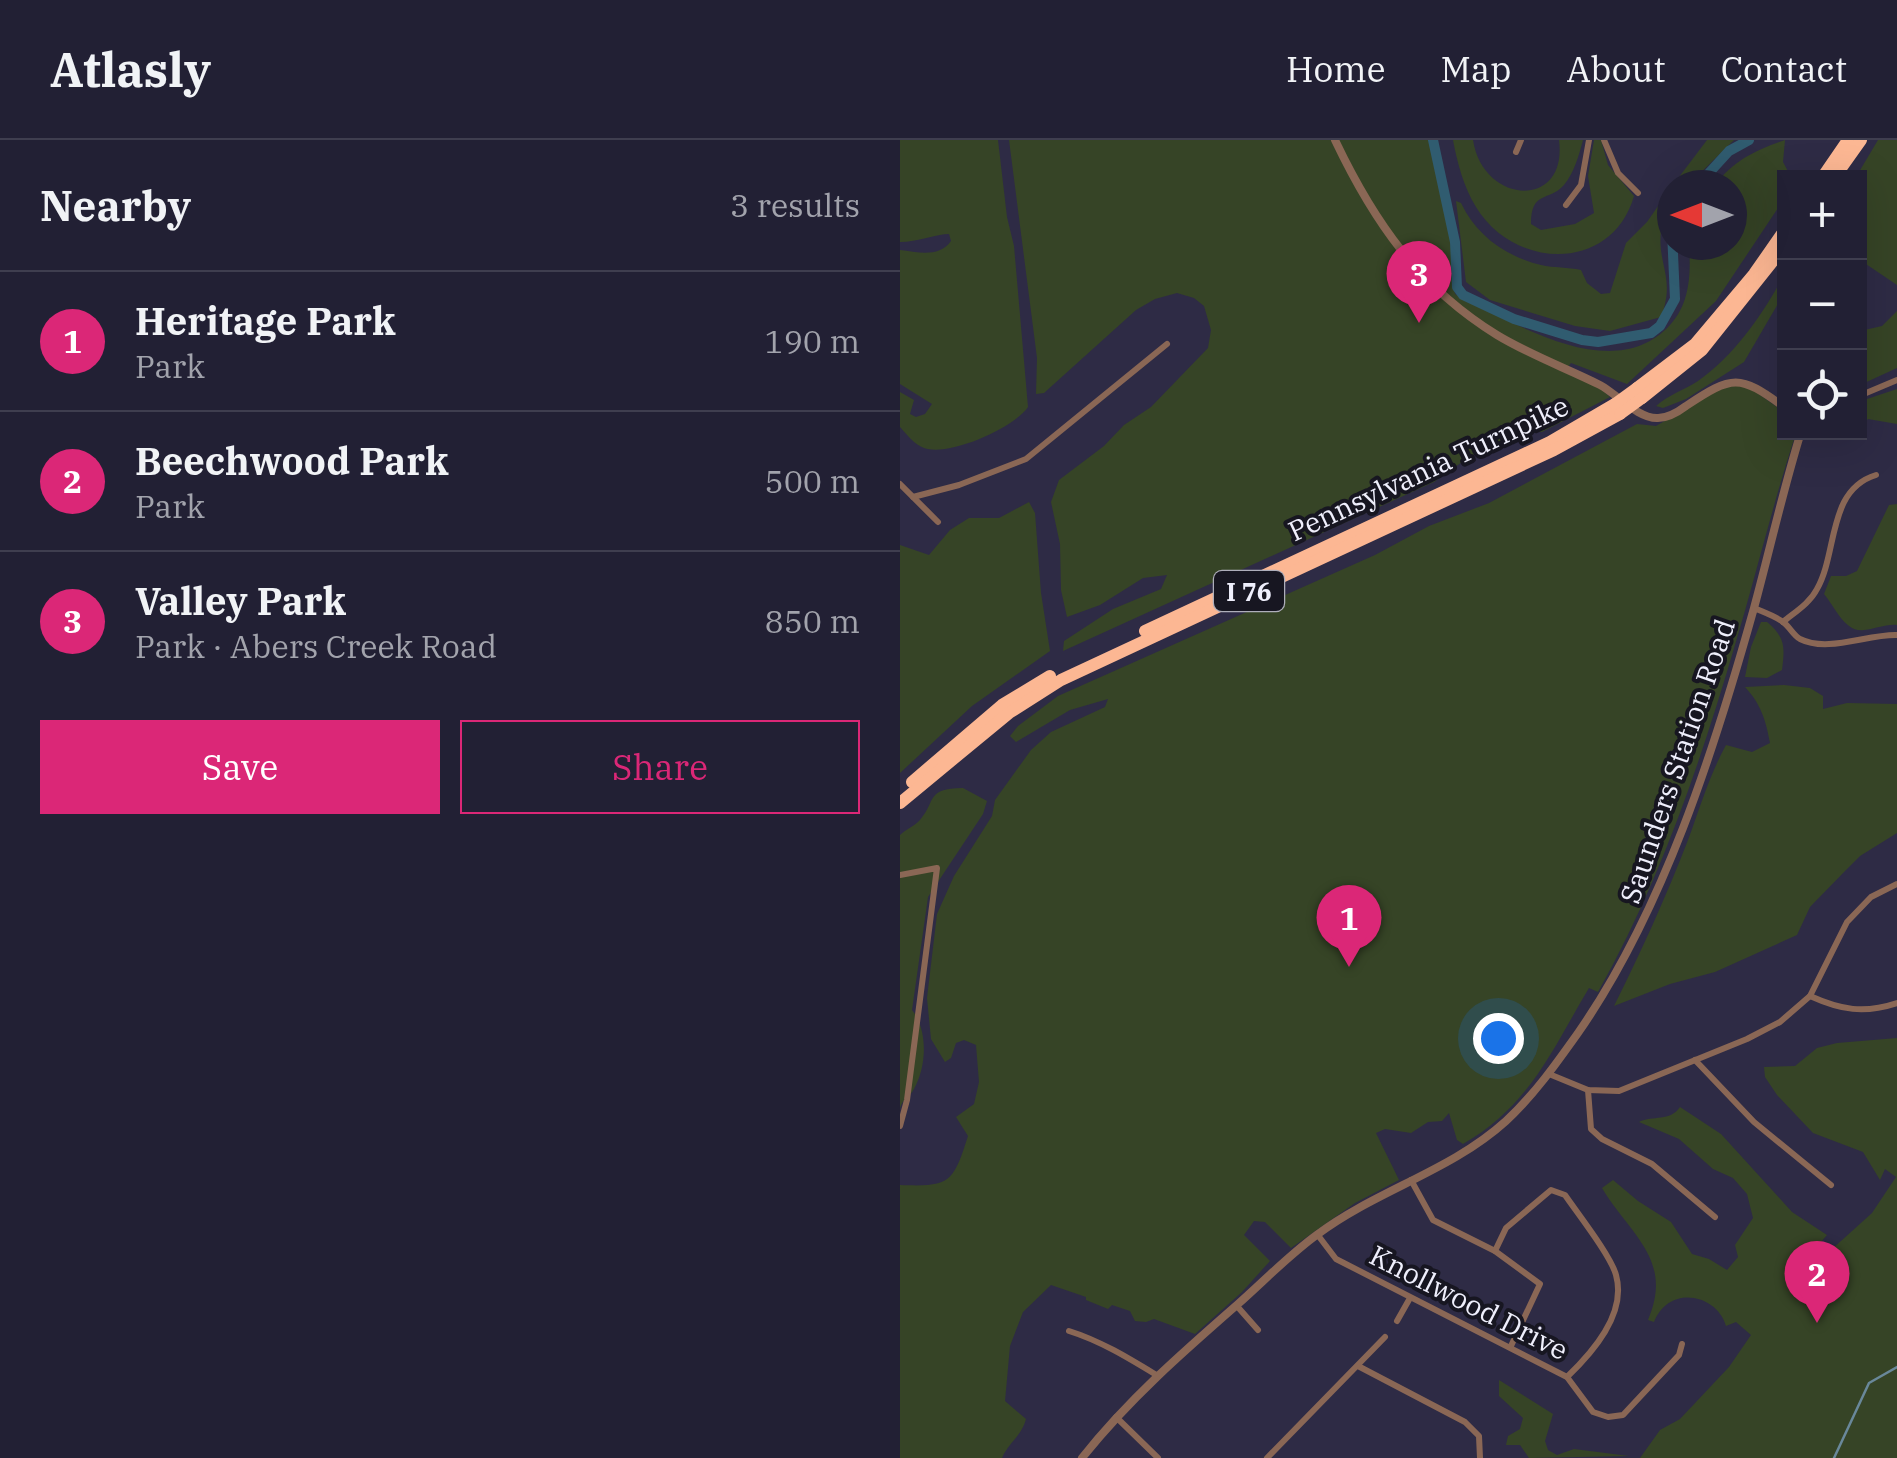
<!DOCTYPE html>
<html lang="en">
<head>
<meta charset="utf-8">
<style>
  body { margin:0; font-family:"IBM Plex Serif",serif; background:#2a283c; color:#f1f3f6 }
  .controls { position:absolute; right:30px; top:30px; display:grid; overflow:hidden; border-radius:0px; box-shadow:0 10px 40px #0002 }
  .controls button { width:90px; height:90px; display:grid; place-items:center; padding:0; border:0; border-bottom:2px solid #3f3e4f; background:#222034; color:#f1f3f6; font:50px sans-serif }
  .compass { position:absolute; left:757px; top:30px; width:90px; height:90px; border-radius:50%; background:#222034; box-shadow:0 10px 40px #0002; rotate:270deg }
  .you { position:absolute; left:598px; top:898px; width:35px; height:35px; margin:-25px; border:8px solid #fff; border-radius:50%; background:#1a73e8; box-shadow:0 0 0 15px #1a73e833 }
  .badge { display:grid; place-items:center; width:65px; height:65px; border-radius:50%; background:#db2777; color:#fff; font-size:32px; font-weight:700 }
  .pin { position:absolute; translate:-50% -82px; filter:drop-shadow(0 2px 5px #0008) }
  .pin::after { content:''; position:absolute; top:52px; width:35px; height:30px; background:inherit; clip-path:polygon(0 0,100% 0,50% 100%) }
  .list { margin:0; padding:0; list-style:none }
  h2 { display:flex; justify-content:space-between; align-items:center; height:130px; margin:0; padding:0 40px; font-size:42px }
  h2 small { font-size:32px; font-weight:400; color:#a2a3ac }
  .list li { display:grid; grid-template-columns:65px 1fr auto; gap:30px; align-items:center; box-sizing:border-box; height:140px; padding:0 40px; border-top:2px solid #3f3e4f }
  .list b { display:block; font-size:38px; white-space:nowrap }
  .list p { margin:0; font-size:32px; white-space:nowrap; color:#a2a3ac }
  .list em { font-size:32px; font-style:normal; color:#a2a3ac }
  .actions { display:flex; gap:20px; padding:30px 40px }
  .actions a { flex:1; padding:22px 0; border:2px solid #db2777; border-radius:0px; text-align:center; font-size:35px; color:#db2777 }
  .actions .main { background:#db2777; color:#fff }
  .icon { flex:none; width:55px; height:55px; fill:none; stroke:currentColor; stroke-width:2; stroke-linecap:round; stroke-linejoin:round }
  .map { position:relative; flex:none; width:997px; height:1318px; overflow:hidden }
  header { display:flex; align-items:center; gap:60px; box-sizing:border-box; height:140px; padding:0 50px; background:#222034; border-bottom:2px solid #3f3e4f }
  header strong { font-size:48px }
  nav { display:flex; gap:55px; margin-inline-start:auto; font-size:35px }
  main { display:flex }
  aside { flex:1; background:#222034 }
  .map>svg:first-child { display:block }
  .green { fill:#364426 }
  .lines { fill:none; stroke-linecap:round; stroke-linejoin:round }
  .stream { stroke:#69889a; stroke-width:2.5 }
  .river { stroke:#305c70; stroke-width:10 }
  .minor { stroke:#8a6755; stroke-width:6 }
  .tertiary { stroke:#8a6755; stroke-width:8 }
  .motorway { stroke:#fcb793; stroke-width:12 }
  .motorway-bridge { stroke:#fcb793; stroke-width:12 }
  .labels { text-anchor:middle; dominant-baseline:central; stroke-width:8; stroke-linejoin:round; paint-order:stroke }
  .shield { fill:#171621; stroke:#aeaeba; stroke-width:2.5 }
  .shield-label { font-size:25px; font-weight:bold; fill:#efeffc }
  .street-label { font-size:28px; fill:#efeffc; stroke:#171621 }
</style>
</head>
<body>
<header>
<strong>Atlasly</strong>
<nav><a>Home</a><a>Map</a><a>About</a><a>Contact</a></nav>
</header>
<main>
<aside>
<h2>Nearby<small>3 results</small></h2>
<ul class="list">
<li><span class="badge">1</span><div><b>Heritage Park</b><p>Park</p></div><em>190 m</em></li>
<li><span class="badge">2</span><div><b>Beechwood Park</b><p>Park</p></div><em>500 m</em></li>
<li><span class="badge">3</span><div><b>Valley Park</b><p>Park · Abers Creek Road</p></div><em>850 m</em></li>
</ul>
<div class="actions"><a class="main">Save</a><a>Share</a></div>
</aside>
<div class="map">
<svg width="997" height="1318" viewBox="0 0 997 1318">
  <rect width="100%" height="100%" fill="#2e2b45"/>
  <!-- green -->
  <g class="green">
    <path d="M0,0H98L107,77L114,106L128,267C114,288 49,317 24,308C14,304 7,295 0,287V252L14,260L10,274L16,277L25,274L32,264L0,244V110C18,112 39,118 51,101L49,94C37,94 17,102 0,102Z"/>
    <path d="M109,0H530L549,82L555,154C614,182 713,247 770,185C790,163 791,134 789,105H832V45H815C834,20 856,10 885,0L883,22L891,37L884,38V59L816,161L727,244L671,223L665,231L700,248L710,257L642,292H621L569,317L534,342L163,511L164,501L213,469L261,449L267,435L243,438L200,465L167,477L161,450L160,404L151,362L159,340L204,306L224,285L251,267L308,208L311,190L304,166L294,158L277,153L255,159L236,170L144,253L136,254L137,218Z"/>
    <path d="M553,0H573C583,65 668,70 659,0H683C679,15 674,33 664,45C649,62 631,50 631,84L641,90L675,84L694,73L688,36L694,0H701L708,25L734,56C712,133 614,130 576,67C564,48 557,22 553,0Z"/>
    <polygon points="807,0 834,0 788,45 773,45"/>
    <polygon points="978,0 997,0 997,145 960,120 959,38 956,37"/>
    <path d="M772,46C772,67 762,73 761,91C757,125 776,138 761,177L710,191L675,186L590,160L566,142L556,61L561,63C577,96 605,116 641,125C654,128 668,127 681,130L687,143L701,154L710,153L726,103L747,82Z"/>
    <path d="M884,135V149L879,162L844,222L786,259L763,268L756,266C768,255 784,250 798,241C835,215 863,174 884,135Z"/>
    <polygon points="997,171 997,228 960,245 960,191 982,186"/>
    <path d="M834,244L849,247L884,272V292L896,293C873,363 856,435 835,505C800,624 759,744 698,852L689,848C653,908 630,966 563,1004L557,1000L549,973L542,981L528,982L511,993L485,989L476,993L499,1040L455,1063L391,1108L365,1082L354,1081L344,1095L370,1121L342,1152L295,1194L254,1179L246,1182L235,1181L230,1171L212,1165L208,1169L186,1160V1157L151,1145L123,1172L110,1206L105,1261L126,1279C121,1297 109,1302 102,1318H0V1045C50,1047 53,1043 68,996L56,977L74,964L79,942L76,905L64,900L56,903L51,918L45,922L31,899L27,858L37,774L54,736L92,676L95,660L131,610L151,592L205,567L208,559L170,570L116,602L110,596L118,586L158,556L475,415L529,386L589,363L737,284L756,286L821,248Z"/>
    <polygon points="997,249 997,284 968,279 960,288 960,266 967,259"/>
    <polygon points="129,362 135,373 141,453 150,511 72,566 0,633 0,405 29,415 50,390 69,378 99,378"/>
    <path d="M997,364V485C985,484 976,489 964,490C945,493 935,467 924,454L931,436H946L957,431L989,365Z"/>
    <path d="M861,482H867C885,497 885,507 882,530L867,538L845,537L851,507Z"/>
    <path d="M884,545L910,548L923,556V569L947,563L997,564V693L960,716L946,730L910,767L897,795L815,832L770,844L714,866C741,812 766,757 788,700C800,668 809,636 826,605L852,612L870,603C866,581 861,564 845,547Z"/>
    <path d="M63,648L87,661L83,674L28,757L12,870C28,890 27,926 14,949C10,957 3,958 0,968V695C6,689 15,686 20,680C37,660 25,649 63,648Z"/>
    <path d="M997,898V1318H740L760,1290L780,1279L829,1227L851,1195L836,1182L826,1186C817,1154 769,1144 754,1182L748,1180C774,1119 730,1095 702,1048L713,1040L738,1061L771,1082L792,1114L809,1119L827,1130L838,1117L835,1105L853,1078L847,1054L833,1038L813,1029L779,999L739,982C753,975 770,982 780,967L821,994L892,1072L927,1095L921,1102L931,1110L972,1073L996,1037L985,1029L980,1040L963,1012L913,993L877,955L865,937L864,927L895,926L917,908L937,903Z"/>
    <polygon points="599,1240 653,1274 645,1301 648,1310 657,1315 674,1309 729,1316 629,1318 620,1305 606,1305 608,1296 620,1289 623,1278 599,1256"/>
  </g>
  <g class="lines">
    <!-- stream -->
    <polyline class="stream" points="934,1318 969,1243 997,1227"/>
    <!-- river -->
    <g class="river">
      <polyline points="533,0 555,102 557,147 563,155 614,179 682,200 698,202 751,193 760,186 775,159 772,91"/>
      <polyline points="798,45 829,11 849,0"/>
    </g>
    <!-- minor -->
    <g class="minor">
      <polyline points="704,0 718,33 738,53"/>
      <polyline points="616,12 621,0"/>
      <polyline points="666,65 681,45 689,0"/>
      <polyline points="959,256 997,240"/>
      <polyline points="0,344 38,382"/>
      <polyline points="13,357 59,345 126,319 267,204"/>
      <path d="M854,468C863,472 875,476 883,482C890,487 893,495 900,499C928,513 967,494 997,495"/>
      <path d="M883,482C895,472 910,463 917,449C938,412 927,350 976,335"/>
      <polyline points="0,735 37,728 7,960 0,986"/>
      <path d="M910,856C941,870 964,874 997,863"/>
      <polyline points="795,920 854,982 931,1045"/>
      <polyline points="649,934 688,950 719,951 847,899 880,882 910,856 947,782 971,757 997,744"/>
      <polyline points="688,950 691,989 702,999 752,1024 815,1077"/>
      <polyline points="511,1040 533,1080 595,1111 640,1144 611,1206"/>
      <polyline points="417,1094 436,1119 667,1237 693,1272 708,1277 723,1275 779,1215 782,1204"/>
      <path d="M595,1111L606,1088L651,1050L665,1055C678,1074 711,1116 716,1135C727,1174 692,1213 667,1237"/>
      <polyline points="336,1165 358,1190"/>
      <polyline points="497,1181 510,1158"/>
      <path d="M169,1191C201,1201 230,1219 258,1236"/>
      <polyline points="458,1226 565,1282 579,1296 580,1318"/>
      <polyline points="216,1277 258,1318"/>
      <polyline points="367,1318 485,1197"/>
    </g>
    <!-- tertiary -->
    <g class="tertiary">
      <path d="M435,0C474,82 519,147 597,195C630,215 666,228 700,245C717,254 738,279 758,278C768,278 778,272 786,266C833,235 839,234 884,267"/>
      <path d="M182,1318C228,1260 283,1212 338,1164C364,1141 390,1114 418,1094C477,1050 551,1031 606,981C634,955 656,924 678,893C763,771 814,611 854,468C870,409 883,350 901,292"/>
    </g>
    <!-- motorway -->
    <g class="motorway">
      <polyline points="922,38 948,0"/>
      <polyline points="934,38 961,0"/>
      <polyline points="737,248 795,204 854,134 884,91"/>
      <polyline points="742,258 802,210 884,107"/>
      <polyline points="245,491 650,302 715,264"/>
      <polyline points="12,642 102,565 150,536"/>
      <polyline points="0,663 109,573 161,540 654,310 720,274"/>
    </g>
    <!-- motorway-bridge -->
    <g class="motorway-bridge">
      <polyline points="715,264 737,248"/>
      <polyline points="720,274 742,258"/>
    </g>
  </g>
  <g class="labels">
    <!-- shield labels -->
    <rect class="shield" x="314" y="431" width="70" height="40" rx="8"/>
    <g class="shield-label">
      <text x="349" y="451">I 76</text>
    </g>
    <!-- street labels -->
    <g class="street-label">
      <text transform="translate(528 328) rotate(-25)">Pennsylvania Turnpike</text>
      <text transform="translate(777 621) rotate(-71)">Saunders Station Road</text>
      <text transform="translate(569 1162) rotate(27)">Knollwood Drive</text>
    </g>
  </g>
</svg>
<div class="controls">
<button>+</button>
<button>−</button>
<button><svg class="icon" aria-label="locate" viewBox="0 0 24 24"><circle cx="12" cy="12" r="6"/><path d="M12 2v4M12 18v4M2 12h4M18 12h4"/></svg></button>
</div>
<svg class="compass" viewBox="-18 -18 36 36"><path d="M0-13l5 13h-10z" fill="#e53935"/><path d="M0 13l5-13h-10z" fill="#a2a3ac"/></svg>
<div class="you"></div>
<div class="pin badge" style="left:449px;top:827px">1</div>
<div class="pin badge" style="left:917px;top:1183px">2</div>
<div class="pin badge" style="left:519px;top:183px">3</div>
</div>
</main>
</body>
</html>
